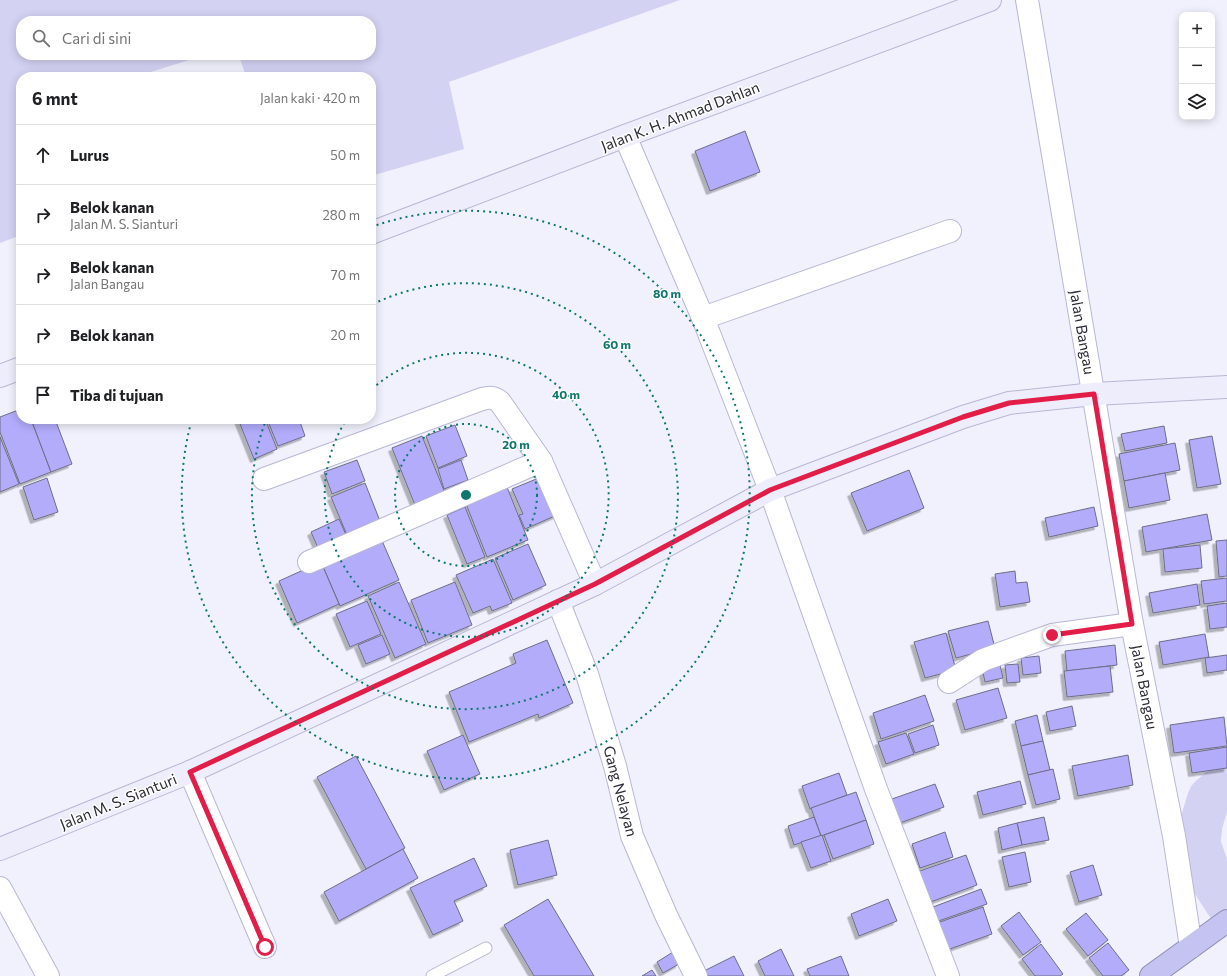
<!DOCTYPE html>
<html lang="id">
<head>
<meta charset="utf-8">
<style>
  body { margin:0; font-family:Commissioner,sans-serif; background:#f2f2f2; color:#202124 }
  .controls { position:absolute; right:12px; top:12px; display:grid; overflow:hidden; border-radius:8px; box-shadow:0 2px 10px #0003 }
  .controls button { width:36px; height:36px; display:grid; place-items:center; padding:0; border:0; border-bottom:1px solid #e0e0e0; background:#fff; color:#202124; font:20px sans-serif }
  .stop { position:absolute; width:12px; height:12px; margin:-9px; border:3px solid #e11d48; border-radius:50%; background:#fff }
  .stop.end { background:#e11d48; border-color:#fff; box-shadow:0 1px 4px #0008 }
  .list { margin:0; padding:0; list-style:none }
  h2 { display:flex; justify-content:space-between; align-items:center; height:52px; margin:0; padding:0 16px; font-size:17px }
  h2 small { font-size:13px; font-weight:400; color:#757577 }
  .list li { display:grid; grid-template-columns:26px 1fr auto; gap:12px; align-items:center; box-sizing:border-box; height:60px; padding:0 16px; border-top:1px solid #e0e0e0 }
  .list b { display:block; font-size:15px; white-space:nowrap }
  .list p { margin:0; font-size:13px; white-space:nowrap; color:#757577 }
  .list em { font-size:13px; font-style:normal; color:#757577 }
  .icon { flex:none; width:22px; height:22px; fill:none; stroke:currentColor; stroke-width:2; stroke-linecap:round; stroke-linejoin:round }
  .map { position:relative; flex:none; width:1227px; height:976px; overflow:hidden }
  .search { position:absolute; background:#fff; box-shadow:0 2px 10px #0003; left:16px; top:16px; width:360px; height:44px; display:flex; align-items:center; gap:10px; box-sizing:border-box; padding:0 14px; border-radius:16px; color:#757577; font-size:15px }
  .panel { position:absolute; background:#fff; box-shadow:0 2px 10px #0003; left:16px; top:72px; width:360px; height:352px; border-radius:16px }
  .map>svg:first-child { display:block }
  .water { fill:#d3d2f3 }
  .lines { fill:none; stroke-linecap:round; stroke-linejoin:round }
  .river { stroke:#d3d2f3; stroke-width:43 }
  .building { fill:#b2acfb; stroke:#6e6d87; filter:url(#shadow) }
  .lane-casing { stroke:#b8b7d4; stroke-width:13 }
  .street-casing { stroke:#b8b7d4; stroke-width:24 }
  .secondary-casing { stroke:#b8b7d4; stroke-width:24 }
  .highway-casing { stroke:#8f8eb0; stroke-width:24 }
  .lane { stroke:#fff; stroke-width:11 }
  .street { stroke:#fff; stroke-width:22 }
  .secondary { stroke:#eeedfb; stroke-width:22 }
  .highway { stroke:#c5c3f2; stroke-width:22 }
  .route { stroke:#e11d48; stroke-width:5 }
  .ring { fill:none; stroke:#0f766e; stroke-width:2; stroke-dasharray:2 4 }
  .labels { text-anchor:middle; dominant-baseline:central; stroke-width:3; stroke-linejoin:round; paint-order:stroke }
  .street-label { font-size:15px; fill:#2c2b36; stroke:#fff }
  .centre { fill:#0f766e; stroke:#fff; stroke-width:2 }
  .ring-label { font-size:12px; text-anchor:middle; font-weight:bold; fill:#0f766e; stroke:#fff; stroke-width:3; stroke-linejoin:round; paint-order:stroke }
</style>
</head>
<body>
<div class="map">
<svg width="1227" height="976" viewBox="0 0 1227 976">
  <defs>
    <filter id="shadow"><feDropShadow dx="-3.5" dy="3.5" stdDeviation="0" flood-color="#0004"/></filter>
  </defs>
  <rect width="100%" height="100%" fill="#f1f1fd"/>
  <!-- water -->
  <polygon class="water" points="0,0 680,0 449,82 464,149 371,176 371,77 246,77 239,55 371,55 371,21 21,21 21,55 205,55 135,77 21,77 21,235 0,243"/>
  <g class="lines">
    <!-- river -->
    <polyline class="river" points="1227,782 1209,798 1201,824 1199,844 1212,881 1227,904"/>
  </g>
  <!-- building -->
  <g class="building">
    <polygon points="745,131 760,172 710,191 695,151"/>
    <polygon points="21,409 21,419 31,419 51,472 20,484 0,432 0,417"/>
    <polygon points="31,419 55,419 72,464 51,472"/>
    <polygon points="238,419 265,419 277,449 254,459"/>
    <polygon points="267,419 299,419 305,436 278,446"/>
    <polygon points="455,425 467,456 438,468 426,436"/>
    <polygon points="1164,426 1167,443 1125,451 1121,434"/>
    <polygon points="422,436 445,493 415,505 392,448"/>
    <polygon points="1212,436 1221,484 1197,488 1189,440"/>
    <polygon points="0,437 19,484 0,492"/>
    <polygon points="1175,443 1180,470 1124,481 1119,454"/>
    <polygon points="357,460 365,481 332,494 324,472"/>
    <polygon points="461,460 468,480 444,489 438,469"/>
    <polygon points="909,470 924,508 867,531 851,493"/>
    <polygon points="1165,473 1170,500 1129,508 1124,481"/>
    <polygon points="541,477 557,515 525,529 519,515 523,514 512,489"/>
    <polygon points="47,478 58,512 34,520 23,487"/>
    <polygon points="365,483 380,521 347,535 331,497"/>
    <polygon points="507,487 528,540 487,557 466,504"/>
    <polygon points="465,507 485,557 467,564 447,515"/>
    <polygon points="1094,507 1098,526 1049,537 1045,518"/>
    <polygon points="1207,514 1212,540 1146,552 1142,527"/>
    <polygon points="339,519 346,535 318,548 311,532"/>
    <polygon points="380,536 399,580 340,606 321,562"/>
    <polygon points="1227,540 1227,576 1219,577 1216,541"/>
    <polygon points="528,544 546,585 513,600 495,558"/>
    <polygon points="1200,545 1202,568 1165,572 1163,549"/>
    <polygon points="493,559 512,603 492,611 490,606 473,613 456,575"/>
    <polygon points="321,562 339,604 297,623 279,581"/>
    <polygon points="1015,571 1016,583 1027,582 1030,602 1000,607 995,574"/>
    <polygon points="1227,578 1227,601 1204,604 1201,581"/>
    <polygon points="399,582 426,644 395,658 368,596"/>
    <polygon points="455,582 472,625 428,643 411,600"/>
    <polygon points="1197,584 1200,605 1153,613 1149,593"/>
    <polygon points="367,601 381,634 350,647 336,614"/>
    <polygon points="1227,603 1227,627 1210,629 1207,606"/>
    <polygon points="988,621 995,648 956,658 948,631"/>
    <polygon points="946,633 956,670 925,678 914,642"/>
    <polygon points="1205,634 1209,657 1163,665 1159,642"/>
    <polygon points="382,635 390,654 366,664 358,645"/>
    <polygon points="547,640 573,703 539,718 538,714 469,742 449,692 516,663 513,654"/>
    <polygon points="1115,645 1117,665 1067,671 1065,651"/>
    <polygon points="1227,655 1227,670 1207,673 1205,658"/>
    <polygon points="1039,656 1041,673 1023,675 1021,658"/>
    <polygon points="1018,664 1020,682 1007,683 1005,665"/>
    <polygon points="1000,665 1003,678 985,682 982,668"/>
    <polygon points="1110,666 1113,692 1067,697 1064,671"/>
    <polygon points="998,688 1007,718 965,730 956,700"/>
    <polygon points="925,695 934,721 881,739 873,713"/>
    <polygon points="1072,706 1076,726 1050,731 1046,712"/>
    <polygon points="1037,715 1043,741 1021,746 1015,721"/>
    <polygon points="1224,717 1227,746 1174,753 1170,725"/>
    <polygon points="933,725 939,745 915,753 908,734"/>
    <polygon points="906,733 914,754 886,764 878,742"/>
    <polygon points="463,735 480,774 444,790 427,751"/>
    <polygon points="1043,741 1050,770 1028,775 1021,746"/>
    <polygon points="1227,747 1227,768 1192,773 1189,753"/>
    <polygon points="1128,755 1133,785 1078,796 1072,766"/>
    <polygon points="356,756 405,848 366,869 317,777"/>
    <polygon points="1053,769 1060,799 1036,805 1028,775"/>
    <polygon points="839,773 847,795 810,809 802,786"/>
    <polygon points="1020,781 1026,804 983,815 977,792"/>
    <polygon points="935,784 944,807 897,824 889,800"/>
    <polygon points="856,792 866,820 821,836 811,808"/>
    <polygon points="814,817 821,836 794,845 788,826"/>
    <polygon points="1044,817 1049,840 1022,845 1017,823"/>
    <polygon points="866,820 874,844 833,859 824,835"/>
    <polygon points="1017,823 1022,845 1002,850 998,828"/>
    <polygon points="945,832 953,857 920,868 912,844"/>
    <polygon points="822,835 831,861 811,868 801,842"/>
    <polygon points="548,840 557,875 518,885 510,850"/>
    <polygon points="403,849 418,878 339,921 324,892"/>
    <polygon points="1025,852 1031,882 1009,887 1002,857"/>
    <polygon points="966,855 977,885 925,904 914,873"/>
    <polygon points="474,858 487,886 454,901 463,921 433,935 410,888"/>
    <polygon points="1093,865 1102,895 1079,902 1070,872"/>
    <polygon points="981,889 987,904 930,924 925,910"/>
    <polygon points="548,899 594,976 534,976 504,925"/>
    <polygon points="888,899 897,921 859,936 851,914"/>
    <polygon points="983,907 992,934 947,950 937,923"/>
    <polygon points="1019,912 1041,942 1023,955 1001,926"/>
    <polygon points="1086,913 1108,940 1088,956 1066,929"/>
    <polygon points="1108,943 1129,970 1121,976 1103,976 1089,958"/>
    <polygon points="1041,944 1063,974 1060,976 1035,976 1022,959"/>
    <polygon points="781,949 794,976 765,976 758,961"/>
    <polygon points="673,952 679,964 663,973 657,962"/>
    <polygon points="734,956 744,976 707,976 704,971"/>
    <polygon points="841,956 849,976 810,976 807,969"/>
    <polygon points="652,970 656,976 642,976"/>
  </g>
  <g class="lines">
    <!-- lane casing -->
    <g class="lane-casing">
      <polyline id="lane" points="432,976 486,948"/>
    </g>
    <!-- street casing -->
    <g class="street-casing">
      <g id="street">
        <polyline points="1027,0 1132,624 1174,836 1191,947"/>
        <polyline points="625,136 703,318 770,490 876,789 948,976"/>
        <polyline points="703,318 950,231"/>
        <path d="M264,479L482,399C490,397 494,397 500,402L541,461L595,584"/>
        <polyline points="309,562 541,461"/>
        <polyline points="558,601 587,674 615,766 632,836 666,915 696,976"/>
        <polyline points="949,682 983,660 1052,635 1132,624"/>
        <polyline points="190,772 265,947"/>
        <polyline points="0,888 48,976"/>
      </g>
    </g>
    <!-- secondary casing -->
    <g class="secondary-casing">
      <g id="secondary">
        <polyline points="371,233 625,136 990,0"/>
        <polyline points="0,376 21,368"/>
        <polyline points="0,849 190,772 595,584 770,490 963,417 1009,403 1094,394 1227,387"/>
      </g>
    </g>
    <!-- highway casing -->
    <g class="highway-casing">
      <polyline id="highway" points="1151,976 1227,921"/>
    </g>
    <!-- lane -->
    <use href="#lane" class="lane"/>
    <!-- street -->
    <use href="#street" class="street"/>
    <!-- secondary -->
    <use href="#secondary" class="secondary"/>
    <!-- highway -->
    <use href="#highway" class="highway"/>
  </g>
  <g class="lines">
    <!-- route -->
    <polyline class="route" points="265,947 190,772 595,584 770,490 963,417 1009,403 1094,394 1132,624 1052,635"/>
  </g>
  <!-- distance rings -->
  <g class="ring">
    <circle cx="466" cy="495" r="71"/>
    <path d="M372 389A142 142 0 1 1 346 420"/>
    <path d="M373 304A213 213 0 1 1 266 420"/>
    <path d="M371 227A284 284 0 1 1 192 419"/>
  </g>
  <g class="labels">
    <!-- street labels -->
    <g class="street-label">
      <text transform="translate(680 116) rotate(-21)">Jalan K. H. Ahmad Dahlan</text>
      <text transform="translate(1083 332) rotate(80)">Jalan Bangau</text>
      <text transform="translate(1145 687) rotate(79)">Jalan Bangau</text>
      <text transform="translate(621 791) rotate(75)">Gang Nelayan</text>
      <text transform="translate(118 801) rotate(-22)">Jalan M. S. Sianturi</text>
    </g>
  </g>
  <circle cx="466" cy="495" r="6" class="centre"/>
  <g class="ring-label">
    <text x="667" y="298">80 m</text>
    <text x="617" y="349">60 m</text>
    <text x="566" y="399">40 m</text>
    <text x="516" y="449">20 m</text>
  </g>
</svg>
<div class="controls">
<button>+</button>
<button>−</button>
<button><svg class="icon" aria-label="layers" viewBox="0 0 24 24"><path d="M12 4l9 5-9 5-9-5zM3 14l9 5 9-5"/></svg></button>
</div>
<div class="stop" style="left:265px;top:947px"></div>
<div class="stop end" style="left:1052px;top:635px"></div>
<div class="search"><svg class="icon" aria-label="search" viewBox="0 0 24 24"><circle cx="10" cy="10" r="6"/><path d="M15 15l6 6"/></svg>Cari di sini</div>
<section class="panel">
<h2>6 mnt<small>Jalan kaki · 420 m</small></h2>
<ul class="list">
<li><svg class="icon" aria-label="ahead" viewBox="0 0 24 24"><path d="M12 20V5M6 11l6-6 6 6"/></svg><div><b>Lurus</b></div><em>50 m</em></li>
<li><svg class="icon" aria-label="right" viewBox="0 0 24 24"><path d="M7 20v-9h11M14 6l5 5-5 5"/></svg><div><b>Belok kanan</b><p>Jalan M. S. Sianturi</p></div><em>280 m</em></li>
<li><svg class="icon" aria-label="right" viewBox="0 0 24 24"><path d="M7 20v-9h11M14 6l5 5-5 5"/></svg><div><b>Belok kanan</b><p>Jalan Bangau</p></div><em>70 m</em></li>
<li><svg class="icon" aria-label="right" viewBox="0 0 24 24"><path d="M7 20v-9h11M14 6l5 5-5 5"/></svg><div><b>Belok kanan</b></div><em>20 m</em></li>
<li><svg class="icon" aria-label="arrive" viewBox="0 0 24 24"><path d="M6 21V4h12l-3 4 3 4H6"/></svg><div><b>Tiba di tujuan</b></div></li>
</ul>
</section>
</div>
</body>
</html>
